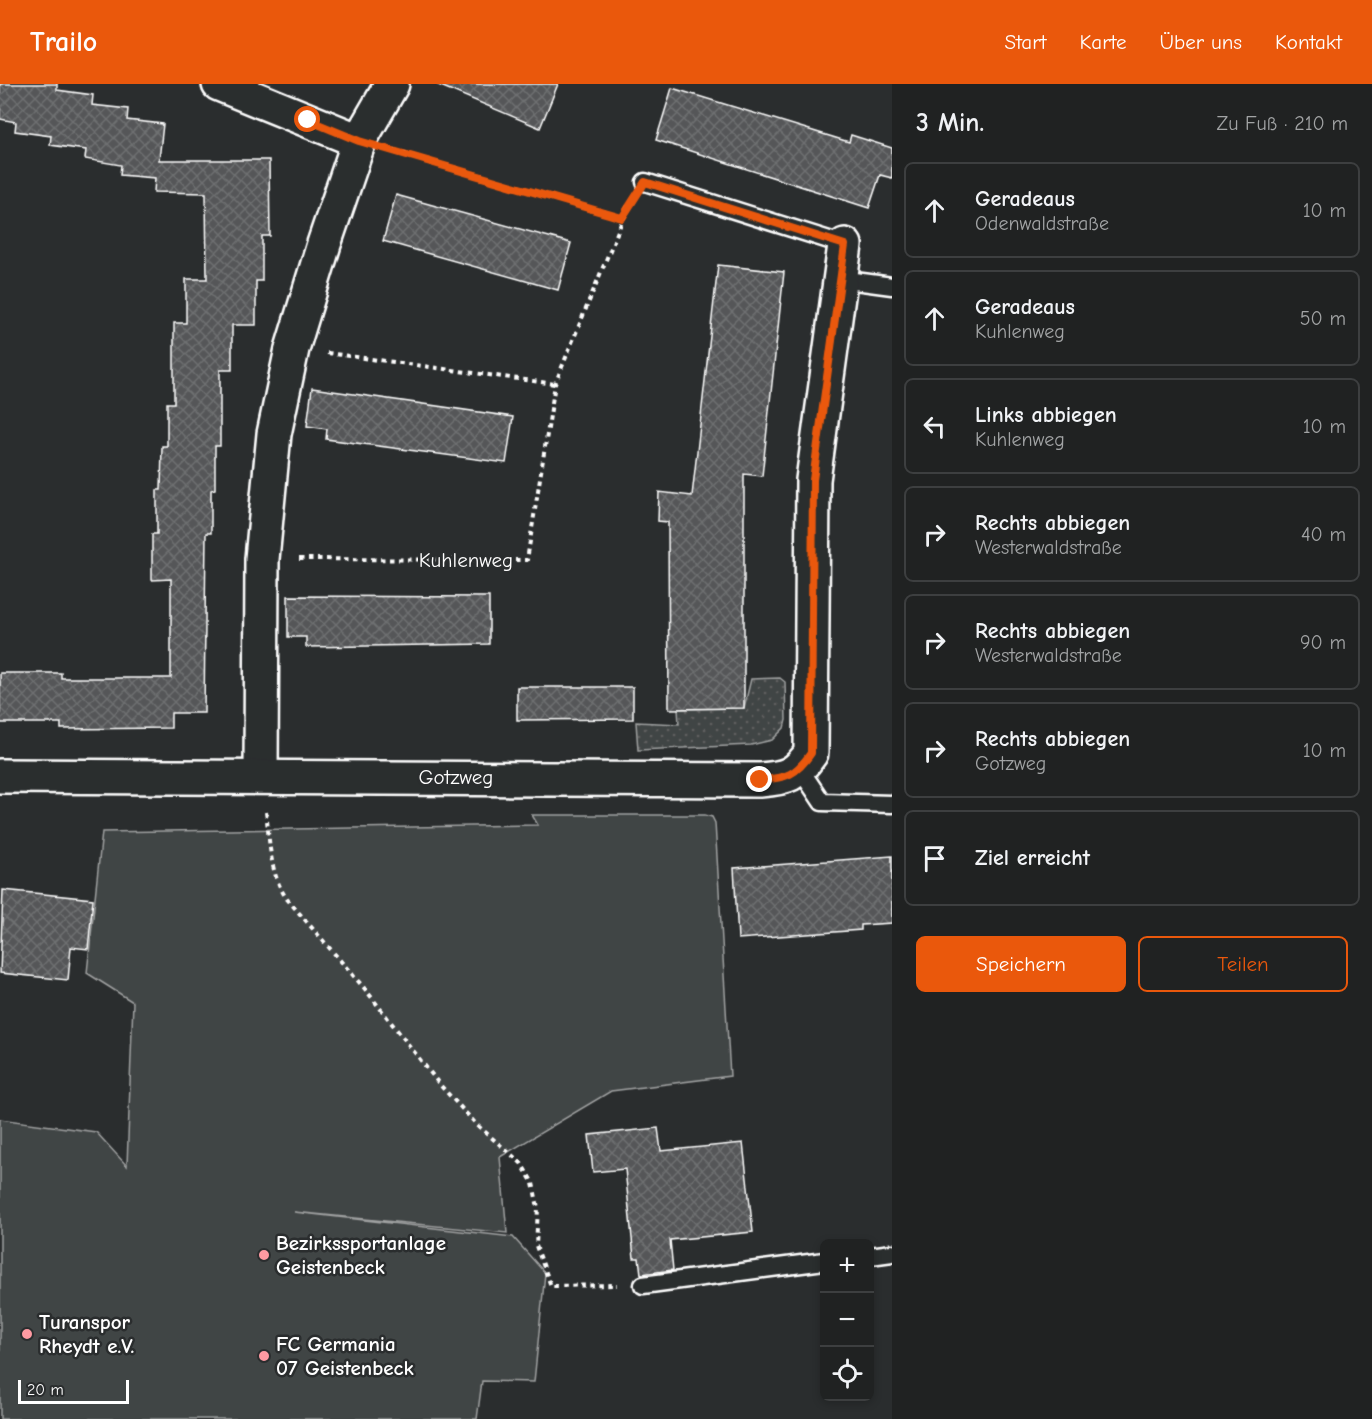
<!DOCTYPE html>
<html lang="de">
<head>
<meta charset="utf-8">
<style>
  body { margin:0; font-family:"Comic Neue",sans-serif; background:#2d2f2f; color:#f1f3f6 }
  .controls { position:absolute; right:18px; bottom:18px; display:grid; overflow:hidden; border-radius:9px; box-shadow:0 3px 9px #0003 }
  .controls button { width:54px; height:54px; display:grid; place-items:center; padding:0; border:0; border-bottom:2px solid #3d3f40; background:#202222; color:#f1f3f6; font:30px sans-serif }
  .scale { position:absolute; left:18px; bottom:15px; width:111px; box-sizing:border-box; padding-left:6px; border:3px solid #fff; border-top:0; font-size:16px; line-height:21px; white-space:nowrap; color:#fff; -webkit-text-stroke:4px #2a2d2e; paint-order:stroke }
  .stop { position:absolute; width:18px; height:18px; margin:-14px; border:4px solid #ea580c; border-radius:50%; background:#fff }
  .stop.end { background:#ea580c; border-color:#fff; box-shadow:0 2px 6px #0008 }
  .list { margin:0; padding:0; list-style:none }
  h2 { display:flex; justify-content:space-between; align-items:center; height:78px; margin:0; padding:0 24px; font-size:26px }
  h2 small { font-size:20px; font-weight:400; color:#a2a4a5 }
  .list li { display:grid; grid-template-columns:39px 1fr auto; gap:18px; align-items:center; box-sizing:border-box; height:96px; margin:0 12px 12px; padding:0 12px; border:2px solid #3d3f40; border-radius:9px }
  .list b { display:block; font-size:22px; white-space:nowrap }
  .list p { margin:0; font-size:20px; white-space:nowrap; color:#a2a4a5 }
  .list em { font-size:20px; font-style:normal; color:#a2a4a5 }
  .actions { display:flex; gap:12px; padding:18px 24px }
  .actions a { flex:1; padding:14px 0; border:2px solid #ea580c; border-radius:9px; text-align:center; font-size:21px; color:#ea580c }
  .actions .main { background:#ea580c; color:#fff }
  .icon { flex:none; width:33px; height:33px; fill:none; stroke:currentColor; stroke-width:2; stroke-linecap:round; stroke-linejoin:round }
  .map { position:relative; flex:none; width:892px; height:1335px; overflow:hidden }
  header { display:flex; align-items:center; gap:36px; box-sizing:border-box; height:84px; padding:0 30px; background:#ea580c; color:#fff }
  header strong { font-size:28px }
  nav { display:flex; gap:33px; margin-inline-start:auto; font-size:21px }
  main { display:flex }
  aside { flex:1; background:#202222 }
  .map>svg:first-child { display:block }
  .grass { fill:url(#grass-dots); stroke:#a0a2a2; stroke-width:1.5 }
  .park { fill:#414445; stroke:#a0a2a2; stroke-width:1.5 }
  .building { fill:url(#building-cross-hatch); stroke:#fff; stroke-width:1.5 }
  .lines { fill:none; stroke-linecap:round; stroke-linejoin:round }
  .service-casing { stroke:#fff; stroke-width:21 }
  .minor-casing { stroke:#fff; stroke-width:38 }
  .path { stroke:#fff; stroke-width:4; stroke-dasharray:4.5 4.5; stroke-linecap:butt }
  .service { stroke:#2a2d2e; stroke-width:16 }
  .minor { stroke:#2a2d2e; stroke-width:33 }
  .route { stroke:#ea580c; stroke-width:8 }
  .poi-dot { fill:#ff9aa2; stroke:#2a2d2e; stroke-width:2 }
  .labels { text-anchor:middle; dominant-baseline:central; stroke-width:5; stroke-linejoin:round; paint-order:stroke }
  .street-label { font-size:21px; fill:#fff; stroke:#2a2d2e }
  .poi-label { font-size:21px; font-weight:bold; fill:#fff; stroke:#2a2d2e; text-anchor:start }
</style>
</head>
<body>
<header>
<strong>Trailo</strong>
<nav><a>Start</a><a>Karte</a><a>Über uns</a><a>Kontakt</a></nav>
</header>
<main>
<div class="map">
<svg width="892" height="1335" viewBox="0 0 892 1335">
  <defs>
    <pattern id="grass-dots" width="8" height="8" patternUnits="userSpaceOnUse" patternTransform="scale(1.5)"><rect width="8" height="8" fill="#414445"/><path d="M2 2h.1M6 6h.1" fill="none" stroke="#5e6061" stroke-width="1.8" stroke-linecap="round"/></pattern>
    <pattern id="building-cross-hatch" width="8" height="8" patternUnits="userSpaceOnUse" patternTransform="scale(1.5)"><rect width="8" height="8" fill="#555758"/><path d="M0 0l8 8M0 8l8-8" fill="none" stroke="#6e7071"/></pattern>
  </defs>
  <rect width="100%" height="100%" fill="#2a2d2e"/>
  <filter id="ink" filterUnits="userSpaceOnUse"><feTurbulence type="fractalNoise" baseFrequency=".0167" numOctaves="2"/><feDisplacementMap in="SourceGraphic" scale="12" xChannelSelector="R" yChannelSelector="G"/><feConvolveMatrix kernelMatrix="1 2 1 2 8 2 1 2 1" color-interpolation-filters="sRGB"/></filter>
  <g filter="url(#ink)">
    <!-- grass -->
    <polygon class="grass" points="780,594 785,598 786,636 784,644 772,656 751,661 638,666 636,638 679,640 678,625 744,624 751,595"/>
    <!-- park -->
    <polygon class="park" points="532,731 705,731 712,733 715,739 730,992 611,1007 500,1073 507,1149 294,1128 513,1153 545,1189 534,1298 482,1297 477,1335 0,1335 0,1035 96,1048 127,1082 133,918 87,889 102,748 538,741"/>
    <!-- building -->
    <g class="building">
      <polygon points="0,0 57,0 57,6 93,11 92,21 128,25 127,36 163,40 159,76 269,76 270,152 262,152 262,197 256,197 256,241 232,241 232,286 220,286 220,362 215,362 215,405 211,406 211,449 206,449 204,629 171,629 171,644 61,645 61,639 0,639 0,589 61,589 61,594 171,594 171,495 152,496 152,450 157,450 157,406 161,406 162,362 167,362 167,319 174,319 174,239 186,239 186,195 207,195 206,109 154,108 155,94 120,91 121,81 85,75 86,66 50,61 51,52 15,47 16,38 0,35"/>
      <polygon points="436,0 558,0 540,44"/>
      <polygon points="672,4 849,58 851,51 892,64 892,94 880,91 869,124 656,56"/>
      <polygon points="396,111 571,159 558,206 383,157"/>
      <polygon points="718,181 784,188 762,392 744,390 744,624 669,625 668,438 658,437 659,408 692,412"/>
      <polygon points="312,304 513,333 506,379 326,355 327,345 307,342"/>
      <polygon points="288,512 489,513 489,560 306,563 306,553 288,553"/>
      <polygon points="517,603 633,603 633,635 517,636"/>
      <polygon points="892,772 892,839 861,841 861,846 738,855 734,784"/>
      <polygon points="3,806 93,815 88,865 71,863 68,896 0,889"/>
      <polygon points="658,1044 661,1067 743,1059 753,1148 670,1156 673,1186 641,1190 639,1174 634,1174 625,1085 593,1088 589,1051"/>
    </g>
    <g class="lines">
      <!-- service casing -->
      <g class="service-casing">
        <g id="service">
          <polyline points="645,98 845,161"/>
          <polyline points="840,195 892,202"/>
          <polyline points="800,685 822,718 892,720"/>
          <polyline points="870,1172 892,1169"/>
          <polyline points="643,1201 824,1177"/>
        </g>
      </g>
      <!-- minor casing -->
      <g class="minor-casing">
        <g id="minor">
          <polyline points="219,0 359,57"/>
          <polyline points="261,691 262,475 274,350 292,265 324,160 359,57 392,0"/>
          <path d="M0,692L760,696C787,694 796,691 811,669L813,396L845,161"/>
        </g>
      </g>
      <!-- path -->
      <g class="path">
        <polyline points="394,67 622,134"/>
        <polyline points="327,269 555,300"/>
        <polyline points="299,475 527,476 555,300 629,120"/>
        <path d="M266,728C270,758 269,789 287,815L365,905L440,1001L477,1041L521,1079L533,1099L538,1124L536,1162L551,1202L617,1201"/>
      </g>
      <!-- service -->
      <use href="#service" class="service"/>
      <!-- minor -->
      <use href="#minor" class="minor"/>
    </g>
  </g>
  <g class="lines" filter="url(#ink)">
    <!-- route -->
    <path class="route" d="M308,36L359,57L622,134L645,98L845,161L813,396L811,669C796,691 787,694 760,696"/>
  </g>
  <!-- markers -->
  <g class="poi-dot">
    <circle cx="264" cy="1171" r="6"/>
    <circle cx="27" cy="1250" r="6"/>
    <circle cx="264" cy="1272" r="6"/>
  </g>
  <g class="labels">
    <!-- street labels -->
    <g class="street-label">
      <text x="466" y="476">Kuhlenweg</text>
      <text x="456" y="693">Gotzweg</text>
    </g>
    <!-- poi labels -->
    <g class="poi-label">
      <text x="276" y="1159">Bezirkssportanlage<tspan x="276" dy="24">Geistenbeck</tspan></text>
      <text x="39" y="1238">Turanspor<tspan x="39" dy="24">Rheydt e.V.</tspan></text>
      <text x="276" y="1260">FC Germania<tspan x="276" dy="24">07 Geistenbeck</tspan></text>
    </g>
  </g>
</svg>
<div class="controls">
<button>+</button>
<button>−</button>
<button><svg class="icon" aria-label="locate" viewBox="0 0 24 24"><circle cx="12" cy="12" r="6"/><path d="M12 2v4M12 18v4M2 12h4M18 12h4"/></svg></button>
</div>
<div class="scale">20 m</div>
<div class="stop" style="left:308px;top:36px"></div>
<div class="stop end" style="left:760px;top:696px"></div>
</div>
<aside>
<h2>3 Min.<small>Zu Fuß · 210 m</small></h2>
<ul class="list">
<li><svg class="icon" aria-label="ahead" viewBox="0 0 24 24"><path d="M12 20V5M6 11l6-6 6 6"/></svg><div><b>Geradeaus</b><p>Odenwaldstraße</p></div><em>10 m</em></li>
<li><svg class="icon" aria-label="ahead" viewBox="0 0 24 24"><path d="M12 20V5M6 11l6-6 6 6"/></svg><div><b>Geradeaus</b><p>Kuhlenweg</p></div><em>50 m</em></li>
<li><svg class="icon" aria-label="left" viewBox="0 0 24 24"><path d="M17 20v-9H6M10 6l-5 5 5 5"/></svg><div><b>Links abbiegen</b><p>Kuhlenweg</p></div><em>10 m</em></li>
<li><svg class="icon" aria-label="right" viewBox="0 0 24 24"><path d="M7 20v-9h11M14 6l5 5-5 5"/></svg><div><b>Rechts abbiegen</b><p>Westerwaldstraße</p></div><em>40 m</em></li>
<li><svg class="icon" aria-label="right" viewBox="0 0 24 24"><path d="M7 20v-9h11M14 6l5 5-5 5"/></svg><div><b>Rechts abbiegen</b><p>Westerwaldstraße</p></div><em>90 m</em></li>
<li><svg class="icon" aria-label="right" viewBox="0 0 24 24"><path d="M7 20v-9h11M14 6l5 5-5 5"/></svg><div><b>Rechts abbiegen</b><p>Gotzweg</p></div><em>10 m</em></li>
<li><svg class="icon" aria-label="arrive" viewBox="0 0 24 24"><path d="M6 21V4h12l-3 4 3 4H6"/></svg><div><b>Ziel erreicht</b></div></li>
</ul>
<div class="actions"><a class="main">Speichern</a><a>Teilen</a></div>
</aside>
</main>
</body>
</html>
